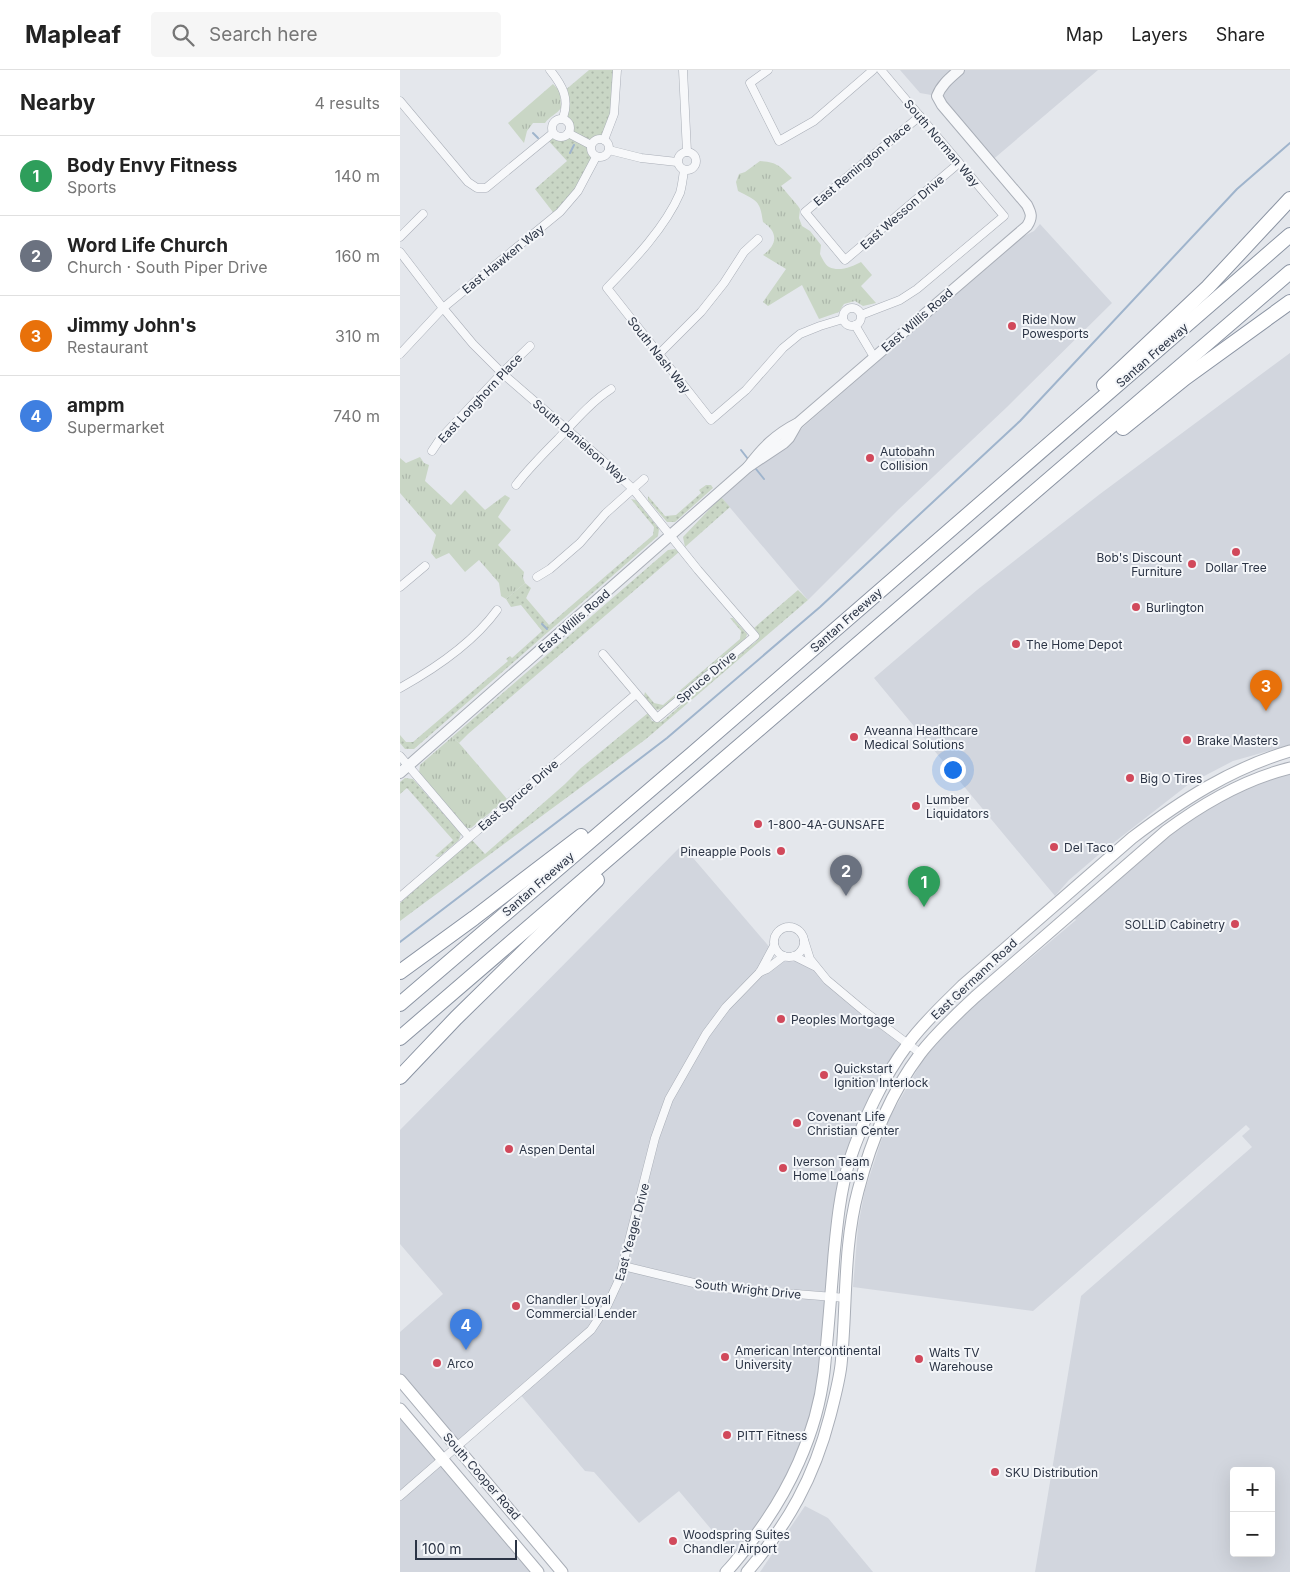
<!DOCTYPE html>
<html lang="en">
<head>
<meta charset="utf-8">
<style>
  body { margin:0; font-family:Inter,sans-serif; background:#f6f6f6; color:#222 }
  .controls { position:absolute; right:15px; bottom:15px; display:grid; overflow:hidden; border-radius:5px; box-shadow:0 5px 20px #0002 }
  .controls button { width:45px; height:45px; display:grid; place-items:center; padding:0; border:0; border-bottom:1px solid #e0e0e0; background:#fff; color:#222; font:25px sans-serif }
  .scale { position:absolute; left:15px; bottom:12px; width:102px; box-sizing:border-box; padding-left:5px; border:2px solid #2b3445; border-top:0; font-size:14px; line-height:18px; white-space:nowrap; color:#2b3445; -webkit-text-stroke:4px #f4f6f9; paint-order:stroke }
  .you { position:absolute; left:552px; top:699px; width:18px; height:18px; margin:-12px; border:4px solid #fff; border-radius:50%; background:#1a73e8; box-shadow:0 0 0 8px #1a73e833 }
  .badge { display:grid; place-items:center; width:32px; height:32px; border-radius:50%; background:#ea580c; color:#fff; font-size:16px; font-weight:700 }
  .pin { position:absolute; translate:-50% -41px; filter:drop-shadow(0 1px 2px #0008) }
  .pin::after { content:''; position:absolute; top:26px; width:18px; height:15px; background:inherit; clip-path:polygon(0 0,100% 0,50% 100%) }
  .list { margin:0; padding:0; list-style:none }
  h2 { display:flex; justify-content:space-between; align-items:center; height:65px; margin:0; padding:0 20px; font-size:21px }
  h2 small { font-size:16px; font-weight:400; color:#767676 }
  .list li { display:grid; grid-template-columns:32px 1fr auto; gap:15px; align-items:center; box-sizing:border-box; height:80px; padding:0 20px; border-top:1px solid #e0e0e0 }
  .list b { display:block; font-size:19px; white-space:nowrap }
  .list p { margin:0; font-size:16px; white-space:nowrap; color:#767676 }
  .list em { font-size:16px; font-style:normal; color:#767676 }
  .icon { flex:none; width:28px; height:28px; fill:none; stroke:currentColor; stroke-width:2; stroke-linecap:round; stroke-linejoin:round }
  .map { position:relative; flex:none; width:890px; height:1502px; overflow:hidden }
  header { display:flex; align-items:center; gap:30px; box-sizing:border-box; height:70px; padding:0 25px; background:#fff; border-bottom:1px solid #e0e0e0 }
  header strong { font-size:24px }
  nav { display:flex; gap:28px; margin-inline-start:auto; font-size:18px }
  .search { width:350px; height:45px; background:#f6f6f6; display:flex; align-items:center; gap:12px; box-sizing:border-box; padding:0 18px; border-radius:5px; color:#767676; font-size:19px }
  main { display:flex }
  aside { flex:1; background:#fff }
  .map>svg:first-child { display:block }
  .built { fill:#d2d6de; fill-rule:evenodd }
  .grass { fill:url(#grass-dots) }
  .park { fill:url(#park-tufts) }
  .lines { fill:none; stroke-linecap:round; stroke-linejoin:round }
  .stream { stroke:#9fb4cc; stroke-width:2 }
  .minor-casing { stroke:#a9aeb7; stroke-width:9 }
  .tertiary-casing { stroke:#a9aeb7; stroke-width:12 }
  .secondary-casing { stroke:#a9aeb7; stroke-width:13 }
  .motorway-casing { stroke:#8b94a3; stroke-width:16 }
  .minor { stroke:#f7f8fa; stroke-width:8 }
  .tertiary { stroke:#f7f8fa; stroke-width:10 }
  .secondary { stroke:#fff; stroke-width:11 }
  .motorway { stroke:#fff; stroke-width:14 }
  .poi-dot { fill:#d1495b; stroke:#f4f6f9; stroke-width:2 }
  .labels { text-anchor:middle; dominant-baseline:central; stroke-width:4; stroke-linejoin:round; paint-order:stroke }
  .street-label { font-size:12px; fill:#2b3445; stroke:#f4f6f9 }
  .poi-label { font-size:12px; fill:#2b3445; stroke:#f4f6f9; text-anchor:start }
</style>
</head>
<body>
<header>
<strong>Mapleaf</strong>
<div class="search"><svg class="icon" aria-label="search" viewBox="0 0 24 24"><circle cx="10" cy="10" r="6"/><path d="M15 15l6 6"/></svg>Search here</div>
<nav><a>Map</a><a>Layers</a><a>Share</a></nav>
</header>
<main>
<aside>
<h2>Nearby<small>4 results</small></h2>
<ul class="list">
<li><span class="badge" style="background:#2e9e5b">1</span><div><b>Body Envy Fitness</b><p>Sports</p></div><em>140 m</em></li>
<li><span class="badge" style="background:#6b7280">2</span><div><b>Word Life Church</b><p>Church · South Piper Drive</p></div><em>160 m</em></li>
<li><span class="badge" style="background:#e8710a">3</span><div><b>Jimmy John's</b><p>Restaurant</p></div><em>310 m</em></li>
<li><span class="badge" style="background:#3f7fe0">4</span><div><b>ampm</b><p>Supermarket</p></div><em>740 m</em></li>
</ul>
</aside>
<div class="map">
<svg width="890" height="1502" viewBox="0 0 890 1502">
  <defs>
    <pattern id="grass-dots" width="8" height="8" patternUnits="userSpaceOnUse" patternTransform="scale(1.25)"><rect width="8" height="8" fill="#c9d6c5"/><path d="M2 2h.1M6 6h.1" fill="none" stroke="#adb8ab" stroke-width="1.8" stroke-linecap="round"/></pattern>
    <pattern id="park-tufts" width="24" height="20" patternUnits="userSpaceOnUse" patternTransform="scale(1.25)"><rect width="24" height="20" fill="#c9d6c5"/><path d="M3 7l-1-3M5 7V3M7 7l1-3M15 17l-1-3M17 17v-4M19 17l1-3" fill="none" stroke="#adb8ab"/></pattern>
  </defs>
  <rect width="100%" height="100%" fill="#e4e7ec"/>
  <!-- built -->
  <g class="built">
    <polygon points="500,0 698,0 590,92 537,26 520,23"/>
    <polygon points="640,154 712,233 607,337 498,440 408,530 321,427 342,406 391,370 403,357 622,167 634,161"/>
    <polygon points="890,283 890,675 833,691 789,714 703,781 669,810 655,826 474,608 577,520 700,424"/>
    <path d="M890,698V1502H635L681,1226L852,1077L842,1066L850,1059L846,1055L633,1241L453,1217L458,1156L465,1120L486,1056L495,1038L524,988L549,960L576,934L676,850L671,844L790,743ZM834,1401H871V1483H834Z"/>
    <polygon points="282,775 372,880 362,896 384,886 394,886 407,893 508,974 491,1001 448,1099 424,1304 396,1399 337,1490 279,1421 239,1453 194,1402 185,1401 119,1323 56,1376 0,1310 0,1262 43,1224 0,1174 0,1060"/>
    <polygon points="0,1341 138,1502 0,1502"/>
    <polygon points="405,1436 428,1448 473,1502 360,1502"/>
  </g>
  <!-- grass -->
  <g class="grass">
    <polygon points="189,0 217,0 214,44 201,69 195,70 190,78 194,86 193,96 156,146 135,119 167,91 146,68 155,65 163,66 170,60 169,54 166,50 163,22"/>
    <polygon points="306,415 311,415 313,418 275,452 267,452 248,430 248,426 265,446 276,445 301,423 299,420"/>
    <polygon points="321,427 330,437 285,477 283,467"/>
    <polygon points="231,429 236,430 259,459 258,466 14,679 5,679 0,673 0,665 6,672 13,672 108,591 106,589 110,586 112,588 142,561 121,535 111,537 106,529 125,513 131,518 126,528 149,555 253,465 254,457"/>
    <polygon points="275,479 279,482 68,664 59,673 52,667 268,480"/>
    <path d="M398,520L408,530L246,669L0,851V833L72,770L85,784L165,714L181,698L248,643L252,651L261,652L265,649L351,575C359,571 361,565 354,558Z"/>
    <polygon points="330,548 333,548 347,564 346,568 263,639 255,640 244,626 245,622 254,633 263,635 340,569 341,561"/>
    <polygon points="5,708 13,709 61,764 59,770 39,787 35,786 53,770 7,718 0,724 0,712"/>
  </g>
  <!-- park -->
  <g class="park">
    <path d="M153,14L160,21L161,38C157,44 150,46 145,53H133L127,61L124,73L108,53Z"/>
    <path d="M360,91C377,92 380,96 392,108L381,116L398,136L400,139L399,148L402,156L410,161L421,175L420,184C422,188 425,195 429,197C439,202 452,197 461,192L472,205L461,216L476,233L463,236L455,231L444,234L439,242L419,249L402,215L368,236L363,232L386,199L363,185C378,174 378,162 363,152C360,130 357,131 338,121L336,112L339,104L345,102Z"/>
    <polygon points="20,387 24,393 29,395 25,411 51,435 65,420 85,440 105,425 110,428 98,447 111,460 98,475 124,502 123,508 125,513 106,529 101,526 99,513 79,490 65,502 49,483 36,489 31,483 36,465 0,423 0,388 6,393"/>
    <polygon points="52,667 59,673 107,729 71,758 66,758 19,703 20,695"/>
  </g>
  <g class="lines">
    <!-- stream -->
    <g class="stream">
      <polyline points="133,63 138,68"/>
      <polyline points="170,83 174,75"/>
      <polyline points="341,380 348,389"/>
      <polyline points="356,399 364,409"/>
      <polyline points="142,554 147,559"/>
      <polyline points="0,872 267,668 420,537 620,351 837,119 890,73"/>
    </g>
    <!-- minor casing -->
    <g class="minor-casing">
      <g id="minor">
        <path d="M150,0C162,15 170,28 163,48"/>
        <polyline points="283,0 287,82"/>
        <polyline points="368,0 350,13 379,71 414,51 473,0"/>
        <polyline points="0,31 68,112 77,118 86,118 153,63"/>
        <polyline points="520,46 405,142 445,190 559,93"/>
        <circle cx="161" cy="58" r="9"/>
        <polyline points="168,63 191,75"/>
        <circle cx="200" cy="78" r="9"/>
        <polyline points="204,70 214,44 217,0"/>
        <polyline points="209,80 241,88 277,92"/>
        <circle cx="287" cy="91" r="9"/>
        <path d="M284,100C283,108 282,116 280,123C265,158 233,191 207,218L311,350L346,320L383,278L400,264L420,256L443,249"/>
        <polyline points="0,167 23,144"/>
        <polyline points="0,182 43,238 73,274 102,303 201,389 233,419 298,500 355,566 257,648 203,584"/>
        <circle cx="452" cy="247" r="9"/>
        <polyline points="461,245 500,230 517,219 604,146 481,0"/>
        <polyline points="455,255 474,287"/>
        <polyline points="0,284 43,238 160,142 178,121 196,87"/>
        <polyline points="258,285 301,242 324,213 344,182 358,169"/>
        <polyline points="32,381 40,369 102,303 130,276"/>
        <path d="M116,415C129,398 143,384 158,369C174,352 191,332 211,319"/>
        <polyline points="137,507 150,499 180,473 206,443 244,409"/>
        <polyline points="0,517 25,496"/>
        <path d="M0,618C36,598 73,573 97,540"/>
        <polyline points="0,686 69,767"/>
        <polyline points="0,827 236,624"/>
        <circle cx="389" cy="872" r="15"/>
        <polyline points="404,870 410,889 427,910 464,941 520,983"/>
        <polyline points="394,886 414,896"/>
        <polyline points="360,902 367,899 384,886"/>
        <polyline points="223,1196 298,1214 322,1218 446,1228"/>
        <polyline points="0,1426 191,1260 207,1236 219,1210 255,1068 269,1029 306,964 326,937 360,902 374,876"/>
      </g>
    </g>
    <!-- tertiary casing -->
    <g class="tertiary-casing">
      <g id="tertiary">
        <path d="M348,397C362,378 376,364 398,353L627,156C633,147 631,143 627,135L542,35L537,26C541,15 550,8 559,0"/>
        <polyline points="0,703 348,397 384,373 389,368 397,354"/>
      </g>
    </g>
    <!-- secondary casing -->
    <g class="secondary-casing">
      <g id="secondary">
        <polyline points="0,1310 162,1502"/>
        <polyline points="0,1339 138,1502"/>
        <path d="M326,1502C335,1493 342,1483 350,1473C388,1424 417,1364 424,1302C428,1263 431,1224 434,1185C437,1154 440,1122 449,1092C462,1053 483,1007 508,974C523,953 544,934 562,916L732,768C782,730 830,699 890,681"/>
        <path d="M347,1502C388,1454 414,1408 430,1346C434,1330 439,1312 441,1295C447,1237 443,1177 458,1121C470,1074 490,1024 520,984C536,963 556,945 575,927L766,761C802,734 846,709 890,698"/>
      </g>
    </g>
    <!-- motorway casing -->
    <g class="motorway-casing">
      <g id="motorway">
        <polyline points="704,315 808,217 890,129"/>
        <polyline points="723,358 785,308 890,232"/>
        <polyline points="0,902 74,848 181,766"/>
        <polyline points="0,934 292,684 890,165"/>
        <polyline points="0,968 890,202"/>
        <polyline points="0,1007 56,948 197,810"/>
      </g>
    </g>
    <!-- minor -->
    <use href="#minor" class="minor"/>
    <!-- tertiary -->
    <use href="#tertiary" class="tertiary"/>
    <!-- secondary -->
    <use href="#secondary" class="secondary"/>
    <!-- motorway -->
    <use href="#motorway" class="motorway"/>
  </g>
  <!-- markers -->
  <g class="poi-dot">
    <circle cx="612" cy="256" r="5"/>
    <circle cx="470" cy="388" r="5"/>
    <circle cx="836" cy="482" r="5"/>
    <circle cx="792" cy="494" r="5"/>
    <circle cx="736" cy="537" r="5"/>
    <circle cx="616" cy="574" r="5"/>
    <circle cx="454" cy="667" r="5"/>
    <circle cx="787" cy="670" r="5"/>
    <circle cx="730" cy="708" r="5"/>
    <circle cx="516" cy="736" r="5"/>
    <circle cx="358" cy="754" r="5"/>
    <circle cx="654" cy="777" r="5"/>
    <circle cx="381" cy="781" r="5"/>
    <circle cx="835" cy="854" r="5"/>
    <circle cx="381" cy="949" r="5"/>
    <circle cx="424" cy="1005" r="5"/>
    <circle cx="397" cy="1053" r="5"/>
    <circle cx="109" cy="1079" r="5"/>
    <circle cx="383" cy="1098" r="5"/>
    <circle cx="116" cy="1236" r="5"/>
    <circle cx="325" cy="1287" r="5"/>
    <circle cx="519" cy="1289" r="5"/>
    <circle cx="37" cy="1293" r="5"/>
    <circle cx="327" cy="1365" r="5"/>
    <circle cx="595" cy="1402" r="5"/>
    <circle cx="273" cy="1471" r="5"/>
  </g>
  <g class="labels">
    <!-- street labels -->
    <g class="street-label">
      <text transform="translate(542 73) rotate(50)">South Norman Way</text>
      <text transform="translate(462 94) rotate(-40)">East Remington Place</text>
      <text transform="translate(502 142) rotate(-41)">East Wesson Drive</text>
      <text transform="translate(103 189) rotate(-39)">East Hawken Way</text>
      <text transform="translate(517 250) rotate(-41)">East Willis Road</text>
      <text transform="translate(259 285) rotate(52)">South Nash Way</text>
      <text transform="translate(752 285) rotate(-41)">Santan Freeway</text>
      <text transform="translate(80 328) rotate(-47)">East Longhorn Place</text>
      <text transform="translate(180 371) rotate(41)">South Danielson Way</text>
      <text transform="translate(446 550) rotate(-41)">Santan Freeway</text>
      <text transform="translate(174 551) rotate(-41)">East Willis Road</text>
      <text transform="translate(306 607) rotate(-40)">Spruce Drive</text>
      <text transform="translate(118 725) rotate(-41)">East Spruce Drive</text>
      <text transform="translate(138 814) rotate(-41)">Santan Freeway</text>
      <text transform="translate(574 909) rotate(-43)">East Germann Road</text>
      <text transform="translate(232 1162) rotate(-75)">East Yeager Drive</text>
      <text transform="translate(348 1219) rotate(6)">South Wright Drive</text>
      <text transform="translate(82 1406) rotate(49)">South Cooper Road</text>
    </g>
    <!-- poi labels -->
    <g class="poi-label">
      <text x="622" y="249">Ride Now<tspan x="622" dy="14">Powesports</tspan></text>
      <text x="480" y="381">Autobahn<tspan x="480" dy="14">Collision</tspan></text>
      <text x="782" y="487" text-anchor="end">Bob's Discount<tspan x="782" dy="14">Furniture</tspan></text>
      <text x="836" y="497" text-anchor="middle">Dollar Tree</text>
      <text x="746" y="537">Burlington</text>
      <text x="626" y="574">The Home Depot</text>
      <text x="464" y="660">Aveanna Healthcare<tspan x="464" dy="14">Medical Solutions</tspan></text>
      <text x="797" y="670">Brake Masters</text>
      <text x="740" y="708">Big O Tires</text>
      <text x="526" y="729">Lumber<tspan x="526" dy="14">Liquidators</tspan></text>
      <text x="368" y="754">1-800-4A-GUNSAFE</text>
      <text x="664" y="777">Del Taco</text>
      <text x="371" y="781" text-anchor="end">Pineapple Pools</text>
      <text x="825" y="854" text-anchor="end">SOLLiD Cabinetry</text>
      <text x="391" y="949">Peoples Mortgage</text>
      <text x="434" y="998">Quickstart<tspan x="434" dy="14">Ignition Interlock</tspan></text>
      <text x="407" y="1046">Covenant Life<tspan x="407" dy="14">Christian Center</tspan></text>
      <text x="119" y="1079">Aspen Dental</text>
      <text x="393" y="1091">Iverson Team<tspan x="393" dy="14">Home Loans</tspan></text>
      <text x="126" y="1229">Chandler Loyal<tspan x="126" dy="14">Commercial Lender</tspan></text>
      <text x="335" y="1280">American Intercontinental<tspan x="335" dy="14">University</tspan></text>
      <text x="529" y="1282">Walts TV<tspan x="529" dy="14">Warehouse</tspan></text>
      <text x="47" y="1293">Arco</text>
      <text x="337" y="1365">PITT Fitness</text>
      <text x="605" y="1402">SKU Distribution</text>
      <text x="283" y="1464">Woodspring Suites<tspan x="283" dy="14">Chandler Airport</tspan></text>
    </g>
  </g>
</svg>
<div class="controls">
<button>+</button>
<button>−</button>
</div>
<div class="scale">100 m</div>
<div class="you"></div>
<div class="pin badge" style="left:524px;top:837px;background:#2e9e5b">1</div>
<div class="pin badge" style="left:446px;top:826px;background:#6b7280">2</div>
<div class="pin badge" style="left:866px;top:641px;background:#e8710a">3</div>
<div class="pin badge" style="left:66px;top:1280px;background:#3f7fe0">4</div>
</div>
</main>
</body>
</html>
